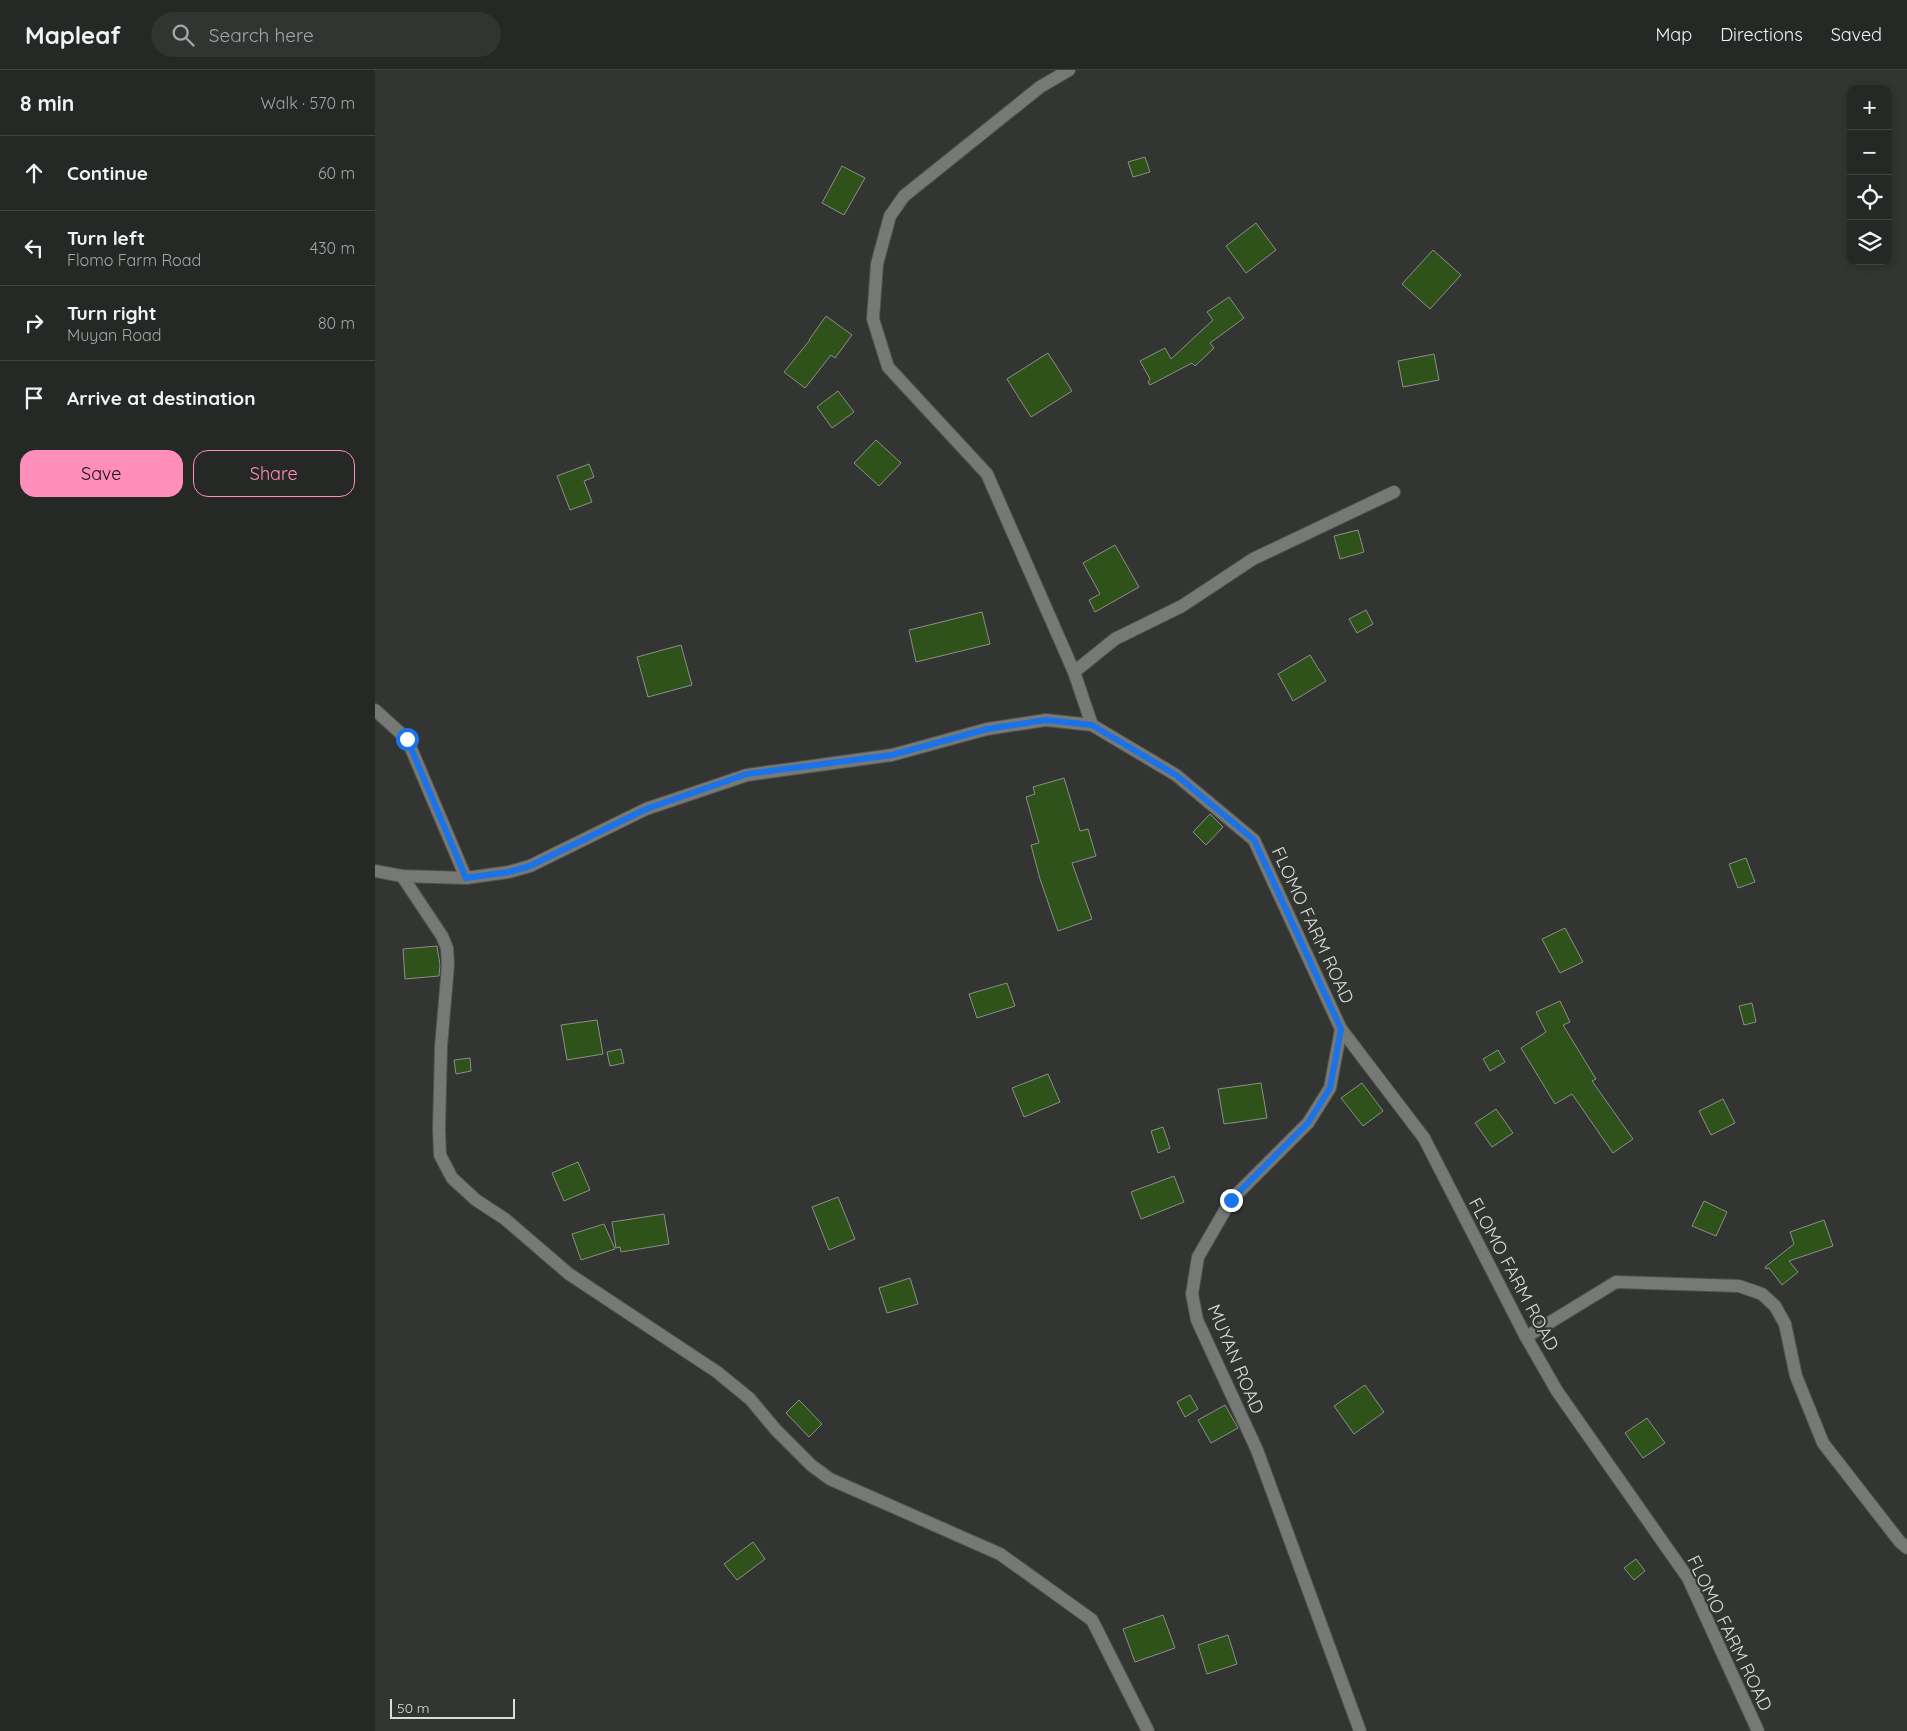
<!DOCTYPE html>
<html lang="en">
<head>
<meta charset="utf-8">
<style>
  body { margin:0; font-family:Quicksand,sans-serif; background:#323432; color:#f1f3f6 }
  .controls { position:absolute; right:15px; top:15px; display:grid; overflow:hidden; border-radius:10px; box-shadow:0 2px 8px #0003 }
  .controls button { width:45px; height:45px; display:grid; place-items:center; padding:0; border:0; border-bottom:1px solid #424443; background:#262826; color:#f1f3f6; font:25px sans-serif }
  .scale { position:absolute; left:15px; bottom:12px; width:125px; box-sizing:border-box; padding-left:5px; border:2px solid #dbdddb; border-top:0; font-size:14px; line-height:18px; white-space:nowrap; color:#dbdddb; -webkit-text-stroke:4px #333532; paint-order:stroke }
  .stop { position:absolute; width:15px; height:15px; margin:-11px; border:4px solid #1a73e8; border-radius:50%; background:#fff }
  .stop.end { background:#1a73e8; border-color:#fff; box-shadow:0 1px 5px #0008 }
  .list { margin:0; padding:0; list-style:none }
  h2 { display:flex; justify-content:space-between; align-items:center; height:65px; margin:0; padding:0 20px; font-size:21px }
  h2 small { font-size:16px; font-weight:400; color:#a4a6a7 }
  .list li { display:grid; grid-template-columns:32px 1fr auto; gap:15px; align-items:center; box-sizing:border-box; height:75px; padding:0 20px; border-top:1px solid #424443 }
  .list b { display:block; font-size:19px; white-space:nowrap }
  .list p { margin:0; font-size:16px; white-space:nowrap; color:#a4a6a7 }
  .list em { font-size:16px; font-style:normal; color:#a4a6a7 }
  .actions { display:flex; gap:10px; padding:15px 20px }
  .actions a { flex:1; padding:11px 0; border:1px solid #ff8ebb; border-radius:15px; text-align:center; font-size:18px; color:#ff8ebb }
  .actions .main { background:#ff8ebb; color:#111 }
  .icon { flex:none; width:28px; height:28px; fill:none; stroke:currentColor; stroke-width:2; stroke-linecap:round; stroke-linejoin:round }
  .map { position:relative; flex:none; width:1532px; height:1661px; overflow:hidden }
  header { display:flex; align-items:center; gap:30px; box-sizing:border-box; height:70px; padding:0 25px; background:#262826; border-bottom:1px solid #424443 }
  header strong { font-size:24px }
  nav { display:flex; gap:28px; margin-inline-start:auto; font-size:18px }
  .search { width:350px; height:45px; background:#323432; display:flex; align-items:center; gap:12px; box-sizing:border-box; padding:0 18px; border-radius:28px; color:#a4a6a7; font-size:19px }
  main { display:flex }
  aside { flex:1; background:#262826 }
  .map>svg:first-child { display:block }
  .building { fill:#2e5219; stroke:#8c8e8b }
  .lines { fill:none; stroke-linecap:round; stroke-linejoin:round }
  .street-casing { stroke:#515250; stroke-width:14 }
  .street { stroke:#777976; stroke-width:12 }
  .route { stroke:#1a73e8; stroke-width:6 }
  .labels { text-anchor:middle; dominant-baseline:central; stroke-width:4.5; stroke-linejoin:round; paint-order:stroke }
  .street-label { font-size:18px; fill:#dbdddb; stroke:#333532 }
</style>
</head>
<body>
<header>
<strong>Mapleaf</strong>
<div class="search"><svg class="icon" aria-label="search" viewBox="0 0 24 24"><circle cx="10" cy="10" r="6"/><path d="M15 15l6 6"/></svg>Search here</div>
<nav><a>Map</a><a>Directions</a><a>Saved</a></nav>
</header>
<main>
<aside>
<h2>8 min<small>Walk · 570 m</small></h2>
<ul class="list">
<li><svg class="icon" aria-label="ahead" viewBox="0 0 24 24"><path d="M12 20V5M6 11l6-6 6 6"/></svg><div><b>Continue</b></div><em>60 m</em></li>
<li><svg class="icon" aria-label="left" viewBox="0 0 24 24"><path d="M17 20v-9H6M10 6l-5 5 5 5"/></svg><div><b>Turn left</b><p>Flomo Farm Road</p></div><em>430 m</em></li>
<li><svg class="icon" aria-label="right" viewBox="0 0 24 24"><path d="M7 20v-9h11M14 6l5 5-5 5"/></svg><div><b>Turn right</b><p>Muyan Road</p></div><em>80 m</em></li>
<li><svg class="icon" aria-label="arrive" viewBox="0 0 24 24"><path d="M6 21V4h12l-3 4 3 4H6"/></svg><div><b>Arrive at destination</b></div></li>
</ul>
<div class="actions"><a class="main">Save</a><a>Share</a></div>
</aside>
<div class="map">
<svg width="1532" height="1661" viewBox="0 0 1532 1661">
  <rect width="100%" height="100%" fill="#333532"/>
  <!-- building -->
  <g class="building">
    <polygon points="770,87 775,102 758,107 753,92"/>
    <polygon points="467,96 490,108 469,145 447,133"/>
    <polygon points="881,153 901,180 871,203 851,176"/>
    <polygon points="1058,180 1086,205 1055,239 1027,214"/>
    <polygon points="854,227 869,248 835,273 839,278 820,296 817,293 775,315 773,312 775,309 765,291 790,278 796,289 838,250 832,242"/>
    <polygon points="451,246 477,265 460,288 456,285 430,318 409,302 435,270 434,270"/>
    <polygon points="673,283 697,321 656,347 632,309"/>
    <polygon points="1059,284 1064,310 1028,317 1023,291"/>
    <polygon points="463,321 479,342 457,358 442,337"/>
    <polygon points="501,370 526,393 504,416 479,393"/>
    <polygon points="214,394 219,407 209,411 217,432 195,440 182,406"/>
    <polygon points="983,460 989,482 965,489 959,466"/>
    <polygon points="740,475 764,517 720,542 714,530 725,524 708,493"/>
    <polygon points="991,540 998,554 982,563 974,549"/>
    <polygon points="607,542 615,574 541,592 534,560"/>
    <polygon points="306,575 317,615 273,627 262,587"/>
    <polygon points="935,585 951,611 918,631 903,604"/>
    <polygon points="689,708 705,761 713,759 721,786 697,793 717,849 683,861 665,809 656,775 664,773 651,727 660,724 658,717"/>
    <polygon points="835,744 848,757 831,775 818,762"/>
    <polygon points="1371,788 1380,812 1363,818 1354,794"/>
    <polygon points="1190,858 1208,892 1185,903 1167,869"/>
    <polygon points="62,876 65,895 64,906 30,909 28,879"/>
    <polygon points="632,913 640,936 602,948 594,924"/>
    <polygon points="1185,931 1195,952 1188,955 1221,1009 1217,1011 1258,1069 1238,1083 1197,1024 1180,1034 1146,978 1171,962 1161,942"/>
    <polygon points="1377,933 1381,952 1369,955 1364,936"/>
    <polygon points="222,950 228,984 192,990 186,955"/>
    <polygon points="246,979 249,993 235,996 232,982"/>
    <polygon points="1123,980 1130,992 1115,1001 1108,989"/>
    <polygon points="95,988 96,1001 81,1004 79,990"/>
    <polygon points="673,1004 685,1032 649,1047 637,1018"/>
    <polygon points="886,1013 892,1048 849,1054 843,1019"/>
    <polygon points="987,1013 1008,1041 988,1056 966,1028"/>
    <polygon points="1348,1029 1360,1053 1336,1065 1324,1041"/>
    <polygon points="1121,1039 1138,1063 1117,1077 1100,1053"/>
    <polygon points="788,1057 795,1078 783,1083 776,1061"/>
    <polygon points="203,1092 215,1120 189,1131 177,1103"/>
    <polygon points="799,1106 809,1132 766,1149 756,1122"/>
    <polygon points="463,1127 480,1169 454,1180 437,1137"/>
    <polygon points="1329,1131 1352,1142 1341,1166 1317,1156"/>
    <polygon points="289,1144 294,1174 246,1182 245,1177 241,1178 237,1152"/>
    <polygon points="1449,1150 1458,1176 1414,1191 1423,1202 1407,1215 1394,1198 1391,1199 1390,1197 1419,1174 1415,1162"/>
    <polygon points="229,1154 240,1179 206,1190 197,1164"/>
    <polygon points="535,1208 543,1234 512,1243 504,1218"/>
    <polygon points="990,1315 1009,1342 979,1364 959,1336"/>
    <polygon points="815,1325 823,1339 810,1347 802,1332"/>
    <polygon points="424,1330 447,1354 434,1367 411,1343"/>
    <polygon points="850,1335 863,1358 836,1373 823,1350"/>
    <polygon points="1272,1348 1290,1373 1268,1388 1250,1363"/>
    <polygon points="378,1472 390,1489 362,1510 349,1494"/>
    <polygon points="1261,1489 1270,1501 1259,1510 1249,1498"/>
    <polygon points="788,1545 800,1578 760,1592 748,1559"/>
    <polygon points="853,1565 862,1594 832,1604 823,1575"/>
  </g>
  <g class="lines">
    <!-- street casing -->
    <g class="street-casing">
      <g id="street">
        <polyline points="694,0 665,17 529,126 515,146 502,194 498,249 513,297 612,404 699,602 717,655"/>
        <polyline points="699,602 740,569 807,536 878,489 1019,422"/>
        <polyline points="0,640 32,669 91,808"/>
        <polyline points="0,801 27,806 91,808 134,802 155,796 271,739 372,705 517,685 612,659 671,650 717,655 801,705 879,770 966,959 1049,1068 1151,1267 1182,1321 1313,1508 1383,1661"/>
        <polyline points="27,806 67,866 72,878 73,895 66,977 64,1059 65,1085 77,1108 101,1130 130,1149 194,1204 342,1302 375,1329 401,1360 436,1395 455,1409 625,1484 717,1550 773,1661"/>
        <polyline points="966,959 955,1018 933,1053 856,1130 823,1187 817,1224 822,1250 882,1380 985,1661"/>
        <polyline points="1151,1267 1241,1212 1364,1216 1387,1224 1400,1236 1410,1254 1421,1306 1448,1373 1525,1472 1532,1478"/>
      </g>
    </g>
    <!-- street -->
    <use href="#street" class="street"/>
  </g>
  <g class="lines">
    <!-- route -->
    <polyline class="route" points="32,669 91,808 134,802 155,796 271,739 372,704 517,685 612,659 671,650 717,655 801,705 879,770 966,959 955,1018 933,1053 856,1130"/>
  </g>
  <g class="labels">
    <!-- street labels -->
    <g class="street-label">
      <text transform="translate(938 855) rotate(65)">FLOMO FARM ROAD</text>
      <text transform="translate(1139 1204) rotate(62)">FLOMO FARM ROAD</text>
      <text transform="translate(861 1289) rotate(67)">MUYAN ROAD</text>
      <text transform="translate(1355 1563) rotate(64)">FLOMO FARM ROAD</text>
    </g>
  </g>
</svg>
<div class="controls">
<button>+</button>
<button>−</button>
<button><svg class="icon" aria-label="locate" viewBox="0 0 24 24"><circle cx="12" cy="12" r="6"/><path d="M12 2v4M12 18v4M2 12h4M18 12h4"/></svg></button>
<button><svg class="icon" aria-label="layers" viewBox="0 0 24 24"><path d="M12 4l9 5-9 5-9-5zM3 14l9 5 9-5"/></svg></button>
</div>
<div class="scale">50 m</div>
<div class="stop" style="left:32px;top:669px"></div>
<div class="stop end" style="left:856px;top:1130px"></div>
</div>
</main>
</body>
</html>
